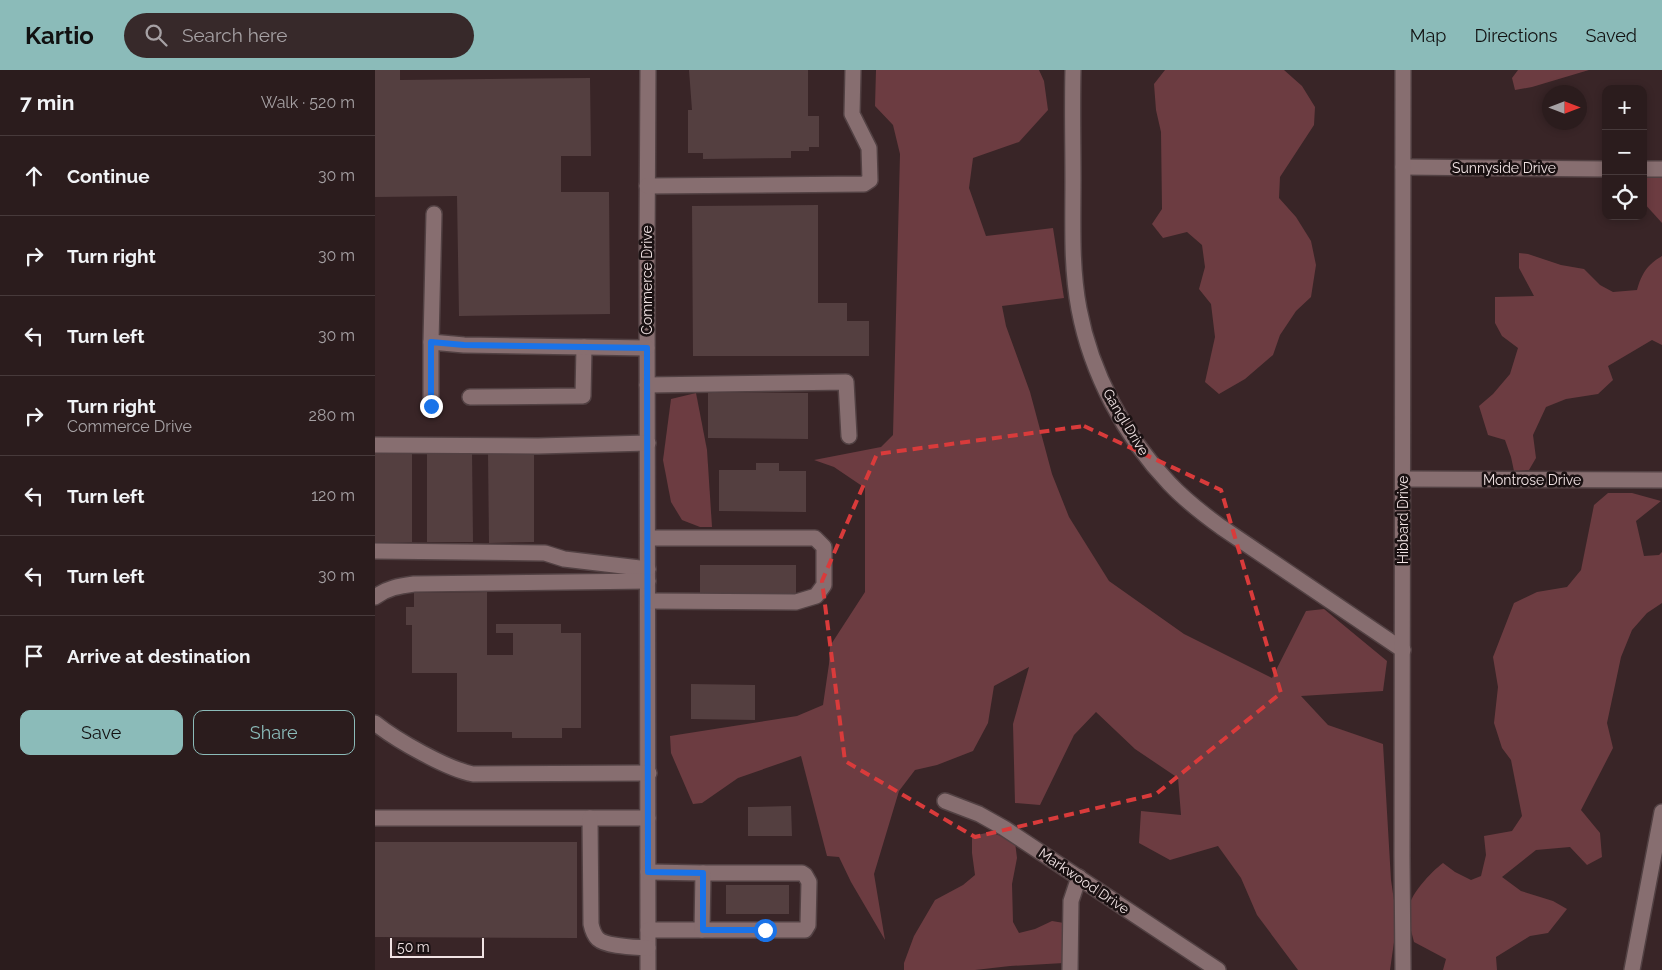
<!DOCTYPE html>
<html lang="en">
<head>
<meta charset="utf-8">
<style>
  body { margin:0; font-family:Raleway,sans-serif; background:#37292a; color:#f1f3f6 }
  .controls { position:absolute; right:15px; top:15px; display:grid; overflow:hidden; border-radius:10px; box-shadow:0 2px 8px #0003 }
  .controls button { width:45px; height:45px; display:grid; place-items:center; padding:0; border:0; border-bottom:1px solid #473a3b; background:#2b1c1d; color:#f1f3f6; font:25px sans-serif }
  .compass { position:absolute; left:1167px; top:15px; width:45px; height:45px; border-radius:50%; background:#2b1c1d; box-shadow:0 2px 8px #0003; rotate:90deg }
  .scale { position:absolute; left:15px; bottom:12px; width:94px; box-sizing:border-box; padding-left:5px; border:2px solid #f1e3e4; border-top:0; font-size:14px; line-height:18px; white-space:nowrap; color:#f1e3e4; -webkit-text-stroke:4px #1a1112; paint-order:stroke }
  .stop { position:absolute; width:15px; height:15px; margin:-11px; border:4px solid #1a73e8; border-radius:50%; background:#fff }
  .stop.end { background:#1a73e8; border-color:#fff; box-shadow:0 1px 5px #0008 }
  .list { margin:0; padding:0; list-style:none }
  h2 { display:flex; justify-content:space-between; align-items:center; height:65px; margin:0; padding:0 20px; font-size:21px }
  h2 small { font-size:16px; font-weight:400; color:#a6a1a4 }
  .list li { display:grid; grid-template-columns:32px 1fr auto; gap:15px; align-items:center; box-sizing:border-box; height:80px; padding:0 20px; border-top:1px solid #473a3b }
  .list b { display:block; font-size:19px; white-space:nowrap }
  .list p { margin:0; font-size:16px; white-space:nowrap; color:#a6a1a4 }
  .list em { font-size:16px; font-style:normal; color:#a6a1a4 }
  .actions { display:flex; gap:10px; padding:15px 20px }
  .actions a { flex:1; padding:11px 0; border:1px solid #8bbbb9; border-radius:10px; text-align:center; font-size:18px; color:#8bbbb9 }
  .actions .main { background:#8bbbb9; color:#111 }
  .icon { flex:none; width:28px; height:28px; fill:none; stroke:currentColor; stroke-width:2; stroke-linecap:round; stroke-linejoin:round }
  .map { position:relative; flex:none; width:1287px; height:900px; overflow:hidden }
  header { display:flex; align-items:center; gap:30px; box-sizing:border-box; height:70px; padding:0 25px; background:#8bbbb9; color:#111 }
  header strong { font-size:24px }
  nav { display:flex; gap:28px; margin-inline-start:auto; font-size:18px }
  .search { width:350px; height:45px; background:#37292a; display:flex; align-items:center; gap:12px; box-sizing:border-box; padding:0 18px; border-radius:28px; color:#a6a1a4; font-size:19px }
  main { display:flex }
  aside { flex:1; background:#2b1c1d }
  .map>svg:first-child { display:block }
  .green { fill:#6c3c41 }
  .building { fill:#543f40 }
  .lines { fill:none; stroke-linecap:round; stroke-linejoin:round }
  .minor-casing { stroke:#524143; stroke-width:18 }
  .minor { stroke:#876e70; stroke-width:15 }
  .route { stroke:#1a73e8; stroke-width:6 }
  .marked { fill:none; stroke:#d93b3b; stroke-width:4; stroke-dasharray:10 6; stroke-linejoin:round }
  .labels { text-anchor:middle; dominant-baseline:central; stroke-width:5; stroke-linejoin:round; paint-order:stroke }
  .street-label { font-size:14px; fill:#f1e3e4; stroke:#1a1112 }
</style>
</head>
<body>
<header>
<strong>Kartio</strong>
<div class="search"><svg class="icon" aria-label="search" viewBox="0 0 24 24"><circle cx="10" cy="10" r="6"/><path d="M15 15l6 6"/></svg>Search here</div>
<nav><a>Map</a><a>Directions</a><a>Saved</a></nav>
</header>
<main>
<aside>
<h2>7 min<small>Walk · 520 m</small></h2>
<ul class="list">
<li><svg class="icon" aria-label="ahead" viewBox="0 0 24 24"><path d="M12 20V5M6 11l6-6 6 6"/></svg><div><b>Continue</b></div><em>30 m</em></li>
<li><svg class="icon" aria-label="right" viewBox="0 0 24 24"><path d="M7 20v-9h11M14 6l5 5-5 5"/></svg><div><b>Turn right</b></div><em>30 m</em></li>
<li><svg class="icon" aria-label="left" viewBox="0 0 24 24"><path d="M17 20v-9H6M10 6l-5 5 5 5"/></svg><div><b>Turn left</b></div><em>30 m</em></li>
<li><svg class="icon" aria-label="right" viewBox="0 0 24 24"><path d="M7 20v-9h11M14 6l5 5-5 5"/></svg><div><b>Turn right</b><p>Commerce Drive</p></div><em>280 m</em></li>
<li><svg class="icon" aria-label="left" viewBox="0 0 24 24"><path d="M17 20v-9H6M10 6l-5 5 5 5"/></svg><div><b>Turn left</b></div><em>120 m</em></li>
<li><svg class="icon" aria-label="left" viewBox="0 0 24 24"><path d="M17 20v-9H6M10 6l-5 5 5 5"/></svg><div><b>Turn left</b></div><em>30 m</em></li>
<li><svg class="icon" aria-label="arrive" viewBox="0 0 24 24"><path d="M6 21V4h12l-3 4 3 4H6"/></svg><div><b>Arrive at destination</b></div></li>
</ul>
<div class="actions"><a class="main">Save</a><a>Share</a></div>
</aside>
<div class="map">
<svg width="1287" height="900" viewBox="0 0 1287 900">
  <rect width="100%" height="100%" fill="#392527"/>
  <!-- green -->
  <g class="green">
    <polygon points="501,0 664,0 669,11 673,40 644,72 598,88 594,118 611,166 678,158 689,228 627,236 631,256 655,322 677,404 694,447 734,511 809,564 897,608 931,541 949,539 1012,591 1008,621 926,626 953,655 1008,674 1016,810 1022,851 1015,900 923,900 882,845 866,808 843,776 795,790 764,773 766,741 806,745 803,708 760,679 721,642 699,665 665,735 640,733 638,654 654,597 619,616 613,653 598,681 562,695 540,700 524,721 499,804 510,870 476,812 464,787 452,786 426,686 363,708 327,733 318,734 296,683 295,666 422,646 448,635 454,594 455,576 490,522 490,418 459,397 439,390 506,377 518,365 525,84 518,55 500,36"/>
    <polygon points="790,0 909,0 927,16 940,37 939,55 905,107 904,128 921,147 936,171 941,195 936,227 921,241 905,265 898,285 870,309 844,324 830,312 840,267 836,234 824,219 830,197 827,175 812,162 788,168 777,154 787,139 786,62 781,40 779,14"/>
    <polygon points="1143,0 1214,0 1157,17 1140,20 1137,8"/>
    <polygon points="1268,107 1287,107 1287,153 1268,132"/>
    <path d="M1144,183L1153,184L1186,195L1209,199L1225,215L1238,222L1262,220C1267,203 1272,195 1287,186V275L1277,270L1233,296L1238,310L1223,324L1191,329L1171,337L1158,365L1161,388L1154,400L1139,401L1136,387L1130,370L1113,365L1104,336L1118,324L1135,304L1143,278L1127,266L1120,253V227L1159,226L1144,198Z"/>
    <polygon points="321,323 332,380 337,457 325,457 307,450 296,432 288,390 296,329"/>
    <path d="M1233,423H1257L1286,431L1261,451L1269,486L1284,485L1287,482V533L1272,543L1257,560L1246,587L1232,653L1238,678L1206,740L1225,763L1227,787L1212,795L1195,777L1161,780L1127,807L1146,821L1178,831L1192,839L1173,863L1155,866L1121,887L1122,900H1068L1071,889L1039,872C1037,863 1033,853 1033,844C1031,828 1056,802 1068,793L1080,802L1096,810L1106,806L1111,785L1109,766L1137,761L1147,746L1136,690L1127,678L1119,653L1123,617L1118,587L1139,533L1162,522L1192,517L1206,500L1219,435Z"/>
    <polygon points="616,762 640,772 642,788 637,814 638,852 644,863 660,859 677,851 689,853 689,893 635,896 600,900 529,900 529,893 539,866 560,830 588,815 600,805 597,783 597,766"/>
  </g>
  <!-- building -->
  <g class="building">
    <polygon points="0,0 25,0 25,10 215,8 216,86 186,86 186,122 234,122 235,244 84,246 82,126 0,127"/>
    <polygon points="314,0 433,0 433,46 444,46 444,77 434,77 434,81 416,81 416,88 328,89 328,83 313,83 313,40 317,40"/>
    <polygon points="443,135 443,233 472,233 472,251 494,251 494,286 318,286 317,136"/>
    <polygon points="333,322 433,323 433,369 333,368"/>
    <polygon points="52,381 97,381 98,472 52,472"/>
    <polygon points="0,382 37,382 37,472 0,473"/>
    <polygon points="113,382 159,382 159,472 114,473"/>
    <polygon points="381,393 404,393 404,401 431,401 431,442 344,441 344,400 381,400"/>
    <rect x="325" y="495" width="96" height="30"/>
    <polygon points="112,522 112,585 138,585 138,563 121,563 121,554 186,554 186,563 206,563 206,658 187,658 187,668 137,668 137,662 82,662 82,603 37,603 37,555 31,555 31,537 39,537 39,523"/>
    <polygon points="316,614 380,615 380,650 316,649"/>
    <polygon points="416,736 417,766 373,766 373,737"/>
    <polygon points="0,772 202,772 202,868 0,867"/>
    <rect x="351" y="815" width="63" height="29"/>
  </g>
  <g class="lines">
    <!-- minor casing -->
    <g class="minor-casing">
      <g id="minor">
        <polyline points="273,0 272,180 273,900"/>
        <path d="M698,0C697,37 698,74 698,110C698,154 696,197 704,239C716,303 750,367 794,413C810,430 828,444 846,457L1028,580"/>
        <polyline points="1028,97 1231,99"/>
        <polyline points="1268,99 1287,99"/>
        <polyline points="272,116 489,114 495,110 494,78 477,44 478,0"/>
        <polyline points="56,272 59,144"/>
        <polyline points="272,315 471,312 474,366"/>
        <polyline points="95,327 208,326 209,277"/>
        <polyline points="56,336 56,272 89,275 272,278"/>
        <polyline points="0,375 163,376 273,373"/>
        <polyline points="1028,409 1287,410"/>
        <polyline points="273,468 440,468 449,477 449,515 441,526 421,532 273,531"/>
        <polyline points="0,481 170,483 189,489 273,499"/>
        <path d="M0,527C12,518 24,516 39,514L273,511"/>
        <path d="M0,653C21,670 72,699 98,704L274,703"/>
        <polyline points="570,731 604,744 629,758 843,900"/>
        <polyline points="0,748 273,748"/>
        <path d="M215,748L216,854C217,859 219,865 223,869C232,877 261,877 273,878"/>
        <polyline points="273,802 328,803 427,803 430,805 434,812 433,855 430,860 273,860"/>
        <polyline points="327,860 328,803"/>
        <polyline points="695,900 696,831 704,807"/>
        <polyline points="1028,900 1027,787 1028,0"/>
        <polyline points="1257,900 1287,742"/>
      </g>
    </g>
    <!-- minor -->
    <use href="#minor" class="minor"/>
  </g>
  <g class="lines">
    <!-- route -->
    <polyline class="route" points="56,336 56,272 89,275 272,278 273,802 328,803 328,860 390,860"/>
  </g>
  <!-- marked area -->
  <path class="marked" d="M709,356L846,420L906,623L781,724L600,767L470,691L447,511L502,384Z"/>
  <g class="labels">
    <!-- street labels -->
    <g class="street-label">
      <text x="1129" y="98">Sunnyside Drive</text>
      <text transform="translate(272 210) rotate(-90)">Commerce Drive</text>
      <text transform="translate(751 352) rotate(59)">Gangl Drive</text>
      <text x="1157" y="410">Montrose Drive</text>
      <text transform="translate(1028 450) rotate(-90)">Hibbard Drive</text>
      <text transform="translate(709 811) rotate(34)">Markwood Drive</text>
    </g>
  </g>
</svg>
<div class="controls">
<button>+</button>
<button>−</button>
<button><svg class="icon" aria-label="locate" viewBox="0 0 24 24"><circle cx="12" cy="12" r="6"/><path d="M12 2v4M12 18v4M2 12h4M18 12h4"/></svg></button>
</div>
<svg class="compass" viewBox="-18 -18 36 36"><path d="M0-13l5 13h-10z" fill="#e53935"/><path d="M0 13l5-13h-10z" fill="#a6a1a4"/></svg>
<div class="scale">50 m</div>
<div class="stop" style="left:390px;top:860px"></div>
<div class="stop end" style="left:56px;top:336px"></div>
</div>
</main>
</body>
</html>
